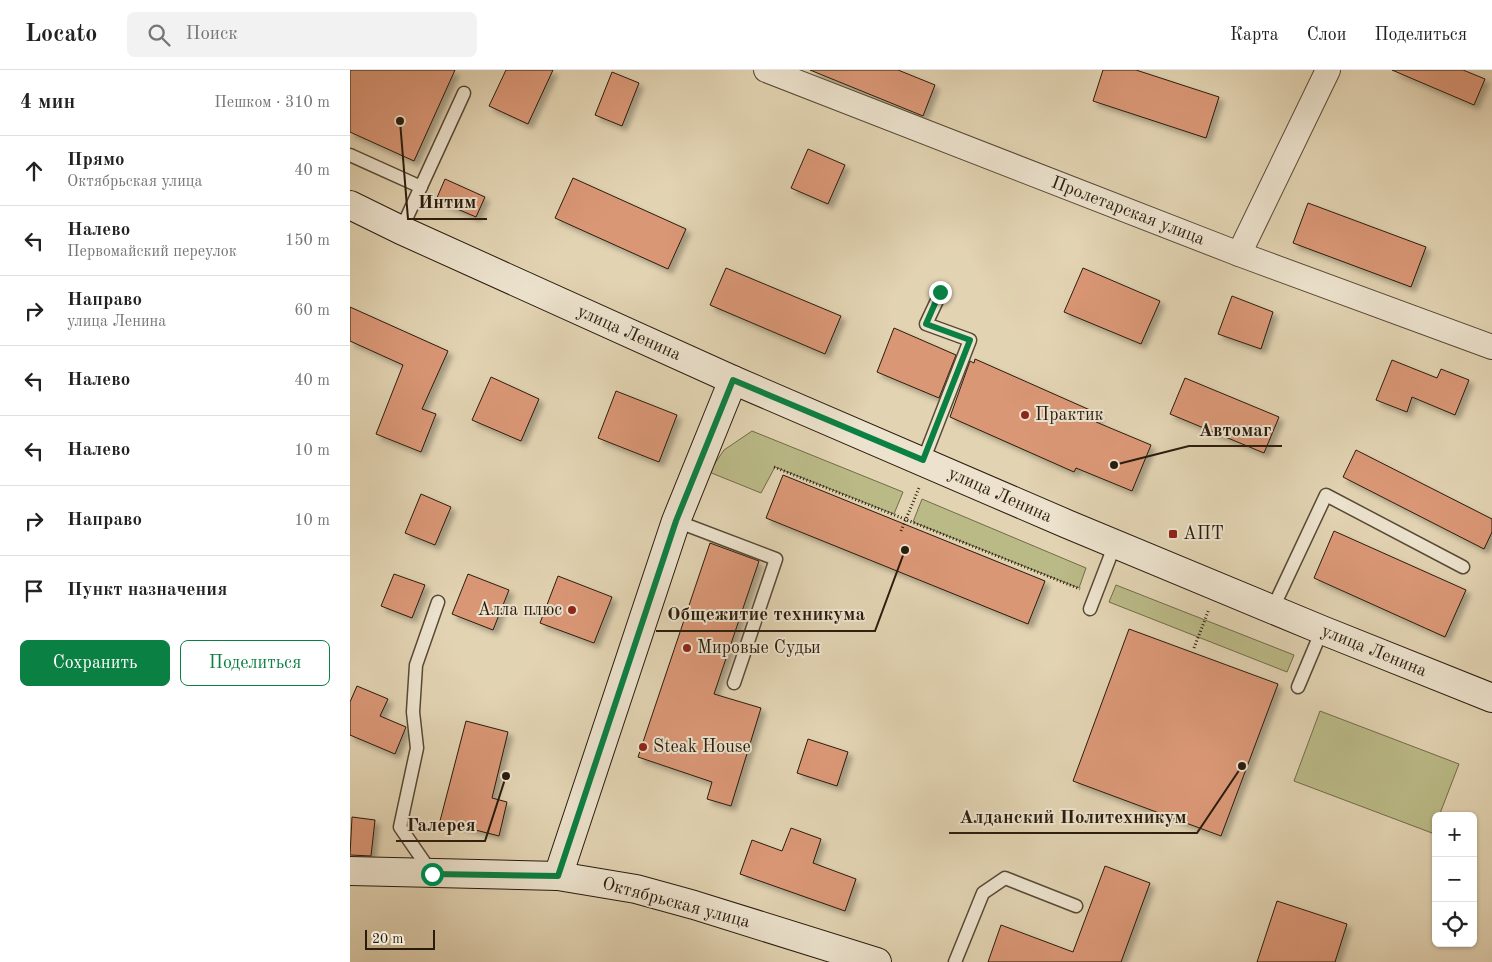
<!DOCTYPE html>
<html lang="ru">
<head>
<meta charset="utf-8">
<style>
  body { margin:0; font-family:"Old Standard TT",serif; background:#f2f2f2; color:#222 }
  .controls { position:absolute; right:15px; bottom:15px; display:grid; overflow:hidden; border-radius:8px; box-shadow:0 1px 4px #0004 }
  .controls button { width:45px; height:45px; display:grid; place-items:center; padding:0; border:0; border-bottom:1px solid #e0e0e0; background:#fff; color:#222; font:25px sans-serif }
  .scale { position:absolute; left:15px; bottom:12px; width:70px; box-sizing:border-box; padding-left:5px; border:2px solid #2a1c0d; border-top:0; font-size:14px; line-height:18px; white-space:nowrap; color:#2a1c0d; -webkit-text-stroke:4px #ece2cd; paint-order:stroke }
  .stop { position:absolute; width:15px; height:15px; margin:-11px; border:4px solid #0b8043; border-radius:50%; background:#fff }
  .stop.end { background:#0b8043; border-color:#fff; box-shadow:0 1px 5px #0008 }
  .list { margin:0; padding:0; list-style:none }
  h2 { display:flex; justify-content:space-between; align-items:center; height:65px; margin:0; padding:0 20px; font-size:21px }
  h2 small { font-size:16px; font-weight:400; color:#767676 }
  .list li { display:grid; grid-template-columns:32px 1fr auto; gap:15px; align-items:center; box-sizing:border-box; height:70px; padding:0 20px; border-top:1px solid #e0e0e0 }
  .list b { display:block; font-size:19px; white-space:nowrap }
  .list p { margin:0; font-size:16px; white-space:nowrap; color:#767676 }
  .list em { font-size:16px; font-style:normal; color:#767676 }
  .actions { display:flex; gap:10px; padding:15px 20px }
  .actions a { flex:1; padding:11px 0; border:1px solid #0b8043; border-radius:8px; text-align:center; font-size:18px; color:#0b8043 }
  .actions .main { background:#0b8043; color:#fff }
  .icon { flex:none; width:28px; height:28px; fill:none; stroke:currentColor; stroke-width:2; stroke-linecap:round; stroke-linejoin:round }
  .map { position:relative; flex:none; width:1142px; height:892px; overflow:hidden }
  header { display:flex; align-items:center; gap:30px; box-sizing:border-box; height:70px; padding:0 25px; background:#fff; border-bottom:1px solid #e0e0e0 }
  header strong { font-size:24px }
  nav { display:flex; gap:28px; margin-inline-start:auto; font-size:18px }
  .search { width:350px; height:45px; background:#f2f2f2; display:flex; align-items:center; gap:12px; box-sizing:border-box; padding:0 18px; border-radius:8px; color:#767676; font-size:19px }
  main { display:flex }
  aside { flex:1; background:#fff }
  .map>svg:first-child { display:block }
  .green { fill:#baba87; stroke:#726b4a }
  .building { fill:#da9776; stroke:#2a1c0d; filter:url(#shadow) }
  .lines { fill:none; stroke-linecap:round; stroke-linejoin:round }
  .lane-casing { stroke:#584a36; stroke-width:15 }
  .street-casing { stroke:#584a36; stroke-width:26 }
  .secondary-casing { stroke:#2a1c0d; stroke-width:30 }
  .path { stroke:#2a1c0d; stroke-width:3; stroke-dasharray:1 2.5; stroke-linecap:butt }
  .lane { stroke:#ece2cd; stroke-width:12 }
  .street { stroke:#ece2cd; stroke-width:24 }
  .secondary { stroke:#ece2cd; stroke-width:28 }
  .route { stroke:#0b8043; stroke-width:6 }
  .poi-dot { fill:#8f2418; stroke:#ece2cd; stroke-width:2 }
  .labels { text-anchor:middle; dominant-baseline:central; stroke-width:4; stroke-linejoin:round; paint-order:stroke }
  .street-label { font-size:18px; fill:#2a1c0d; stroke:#ece2cd }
  .poi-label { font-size:18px; fill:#2a1c0d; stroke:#ece2cd; text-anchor:start }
  .leader { fill:none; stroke:#2a1c0d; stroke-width:2 }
  .callout-dot { fill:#2a1c0d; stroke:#ece2cd; stroke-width:2 }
  .callout-label { font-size:19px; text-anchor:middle; font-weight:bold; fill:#2a1c0d; stroke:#ece2cd; stroke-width:4; stroke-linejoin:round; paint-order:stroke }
</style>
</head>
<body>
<header>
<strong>Locato</strong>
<div class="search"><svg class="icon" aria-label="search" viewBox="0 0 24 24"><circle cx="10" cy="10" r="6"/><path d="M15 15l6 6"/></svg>Поиск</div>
<nav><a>Карта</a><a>Слои</a><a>Поделиться</a></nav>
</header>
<main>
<aside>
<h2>4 мин<small>Пешком · 310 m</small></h2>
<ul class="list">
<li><svg class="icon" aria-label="ahead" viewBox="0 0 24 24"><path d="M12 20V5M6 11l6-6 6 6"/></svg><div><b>Прямо</b><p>Октябрьская улица</p></div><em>40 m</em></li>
<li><svg class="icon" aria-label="left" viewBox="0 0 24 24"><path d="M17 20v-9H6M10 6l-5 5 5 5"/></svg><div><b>Налево</b><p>Первомайский переулок</p></div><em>150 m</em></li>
<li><svg class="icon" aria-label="right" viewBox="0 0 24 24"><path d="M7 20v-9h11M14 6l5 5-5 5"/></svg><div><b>Направо</b><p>улица Ленина</p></div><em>60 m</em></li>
<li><svg class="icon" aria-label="left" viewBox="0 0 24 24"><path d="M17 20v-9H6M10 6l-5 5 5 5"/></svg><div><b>Налево</b></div><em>40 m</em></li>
<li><svg class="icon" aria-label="left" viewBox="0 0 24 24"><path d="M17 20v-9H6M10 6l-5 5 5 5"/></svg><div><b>Налево</b></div><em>10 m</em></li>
<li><svg class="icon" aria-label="right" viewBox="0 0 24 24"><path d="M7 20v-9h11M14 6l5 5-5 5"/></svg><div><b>Направо</b></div><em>10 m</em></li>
<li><svg class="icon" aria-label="arrive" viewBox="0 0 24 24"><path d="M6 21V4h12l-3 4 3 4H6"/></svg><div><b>Пункт назначения</b></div></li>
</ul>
<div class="actions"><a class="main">Сохранить</a><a>Поделиться</a></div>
</aside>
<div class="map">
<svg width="1142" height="892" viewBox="0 0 1142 892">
  <defs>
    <filter id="shadow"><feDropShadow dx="4.5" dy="4.5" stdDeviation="2.5" flood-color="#0004"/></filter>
  </defs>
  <rect width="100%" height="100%" fill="#e2d3b2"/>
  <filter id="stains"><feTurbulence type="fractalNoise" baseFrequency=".004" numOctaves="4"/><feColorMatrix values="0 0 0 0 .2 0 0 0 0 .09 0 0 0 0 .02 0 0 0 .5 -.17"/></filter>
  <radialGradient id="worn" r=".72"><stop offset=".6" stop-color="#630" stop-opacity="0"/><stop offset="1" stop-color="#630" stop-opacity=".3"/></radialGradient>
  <!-- green -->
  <g class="green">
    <polygon points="402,361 553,422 544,444 425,397 411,423 359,402 374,380"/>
    <polygon points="572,429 736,498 729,518 563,452"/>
    <polygon points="766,515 944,585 937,602 759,532"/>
    <polygon points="970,641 1109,694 1089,746 1086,746 1086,754 1082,763 944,711"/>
  </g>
  <!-- building -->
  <g class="building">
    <polygon points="0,0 105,0 64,91 0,62"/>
    <polygon points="156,0 203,0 178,54 139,36"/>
    <polygon points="460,0 548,0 585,15 573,46"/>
    <polygon points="753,0 786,0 869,27 856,68 743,31"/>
    <polygon points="1042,0 1113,0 1135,9 1124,35"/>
    <polygon points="262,2 289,13 272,56 245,45"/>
    <polygon points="458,79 495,95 478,134 441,118"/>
    <polygon points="223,108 336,159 318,199 205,148"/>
    <polygon points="95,109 135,127 126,147 86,130"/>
    <polygon points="958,133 1076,177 1061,217 943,173"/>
    <polygon points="376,198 491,246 475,284 360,235"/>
    <polygon points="733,198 810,231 791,274 714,242"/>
    <polygon points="882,226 923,242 911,279 868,264"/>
    <polygon points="0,237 98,281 72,339 86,344 71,382 26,364 53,295 0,271"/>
    <polygon points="544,258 606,285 589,328 527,302"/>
    <polygon points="625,289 749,344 746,352 801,375 782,421 726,398 724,402 600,347 620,291 624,293"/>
    <polygon points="1042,290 1087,308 1091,299 1119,310 1105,345 1062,327 1057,342 1026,330"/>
    <polygon points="141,307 189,329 171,371 122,350"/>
    <polygon points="835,308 929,347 914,383 820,344"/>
    <polygon points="266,321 327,345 309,392 248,368"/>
    <polygon points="1006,380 1142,449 1142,462 1134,479 993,407"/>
    <polygon points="433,405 695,511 678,554 416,448"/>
    <polygon points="71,424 101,437 85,475 55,463"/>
    <polygon points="984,461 1116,520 1095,567 964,508"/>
    <polygon points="360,473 409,491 364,624 411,638 381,736 357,729 362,712 288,687"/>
    <polygon points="44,504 75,515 62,548 31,536"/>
    <polygon points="118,504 159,520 143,560 102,544"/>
    <polygon points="208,506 262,527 244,573 190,553"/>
    <polygon points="779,559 928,614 871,766 723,711"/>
    <polygon points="7,616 38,629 30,646 56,657 45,684 0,665 0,632"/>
    <polygon points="116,651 158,662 142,728 157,732 149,766 90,751"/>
    <polygon points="458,669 498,682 487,716 447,703"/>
    <polygon points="2,747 25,750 21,786 0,785"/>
    <polygon points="441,758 471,769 463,793 506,809 495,841 390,804 402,770 432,781"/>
    <polygon points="755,796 800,813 771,892 638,892 651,855 723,882"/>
    <polygon points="927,831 997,854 985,892 907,892"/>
  </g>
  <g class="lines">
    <!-- lane casing -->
    <g class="lane-casing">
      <g id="lane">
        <polyline points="0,85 71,117"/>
        <polyline points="51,160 114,23"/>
        <polyline points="573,391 620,270 576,254 591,222"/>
        <polyline points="326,451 426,489 384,613"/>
        <polyline points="740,539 765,474"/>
        <polyline points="922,540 976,425 1113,497"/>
        <polyline points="948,617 972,560"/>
        <polyline points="81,802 50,757 67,678 63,642 66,595 88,532"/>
        <polyline points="605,892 633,823 655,808 726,836"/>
      </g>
    </g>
    <!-- street casing -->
    <g class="street-casing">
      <g id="street">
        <polyline points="416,0 889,184 1142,277"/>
        <polyline points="889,184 978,0"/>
      </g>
    </g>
    <!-- secondary casing -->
    <g class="secondary-casing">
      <g id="secondary">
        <polyline points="0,135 51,160 383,310 717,454 972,560 1142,628"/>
        <polyline points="0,801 208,806 286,819 344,835 527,892"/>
        <polyline points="208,806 326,451 383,310"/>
      </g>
    </g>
    <!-- path -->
    <g class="path">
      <polyline points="424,397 730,519"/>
      <polyline points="551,461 569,418"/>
      <polyline points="844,578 859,539"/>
    </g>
    <!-- lane -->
    <use href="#lane" class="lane"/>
    <!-- street -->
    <use href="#street" class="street"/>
    <!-- secondary -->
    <use href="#secondary" class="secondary"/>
  </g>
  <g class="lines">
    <!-- route -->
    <polyline class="route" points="82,804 208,806 326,451 383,310 573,390 620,270 576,254 590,222"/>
  </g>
  <!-- markers -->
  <g class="poi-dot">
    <circle cx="675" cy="345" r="5"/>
    <rect x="818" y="459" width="10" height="10" rx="2.5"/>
    <circle cx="222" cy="540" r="5"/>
    <circle cx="337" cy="578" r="5"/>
    <circle cx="293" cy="677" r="5"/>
  </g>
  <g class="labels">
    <!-- street labels -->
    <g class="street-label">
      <text transform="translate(778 141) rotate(21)">Пролетарская улица</text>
      <text transform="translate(279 263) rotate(24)">улица Ленина</text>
      <text transform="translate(650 425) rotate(24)">улица Ленина</text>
      <text transform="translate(1024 581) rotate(22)">улица Ленина</text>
      <text transform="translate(326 833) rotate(15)">Октябрьская улица</text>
    </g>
    <!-- poi labels -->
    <g class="poi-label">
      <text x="685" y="345">Практик</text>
      <text x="833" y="464">АПТ</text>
      <text x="212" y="540" text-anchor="end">Алла плюс</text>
      <text x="347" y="578">Мировые Судьи</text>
      <text x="303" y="677">Steak House</text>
    </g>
  </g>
  <!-- callouts -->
  <path class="leader" d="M50 51L58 149H137M764 395L839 376H932M555 480L525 561H306M892 696L847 763H599M156 706L135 771H46"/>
  <g class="callout-dot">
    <circle cx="50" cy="51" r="5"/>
    <circle cx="764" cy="395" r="5"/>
    <circle cx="555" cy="480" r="5"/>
    <circle cx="892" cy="696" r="5"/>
    <circle cx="156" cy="706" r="5"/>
  </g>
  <g class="callout-label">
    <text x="97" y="138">Интим</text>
    <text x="885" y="366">Автомаг</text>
    <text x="416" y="550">Общежитие техникума</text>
    <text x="723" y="753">Алданский Политехникум</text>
    <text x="91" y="761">Галерея</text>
  </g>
  <rect width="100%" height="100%" filter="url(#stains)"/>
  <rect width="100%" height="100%" fill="url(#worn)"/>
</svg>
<div class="controls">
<button>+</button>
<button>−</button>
<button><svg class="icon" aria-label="locate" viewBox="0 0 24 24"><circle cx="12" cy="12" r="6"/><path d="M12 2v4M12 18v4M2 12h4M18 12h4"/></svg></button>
</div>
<div class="scale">20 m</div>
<div class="stop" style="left:82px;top:804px"></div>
<div class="stop end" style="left:590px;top:222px"></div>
</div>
</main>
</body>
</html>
